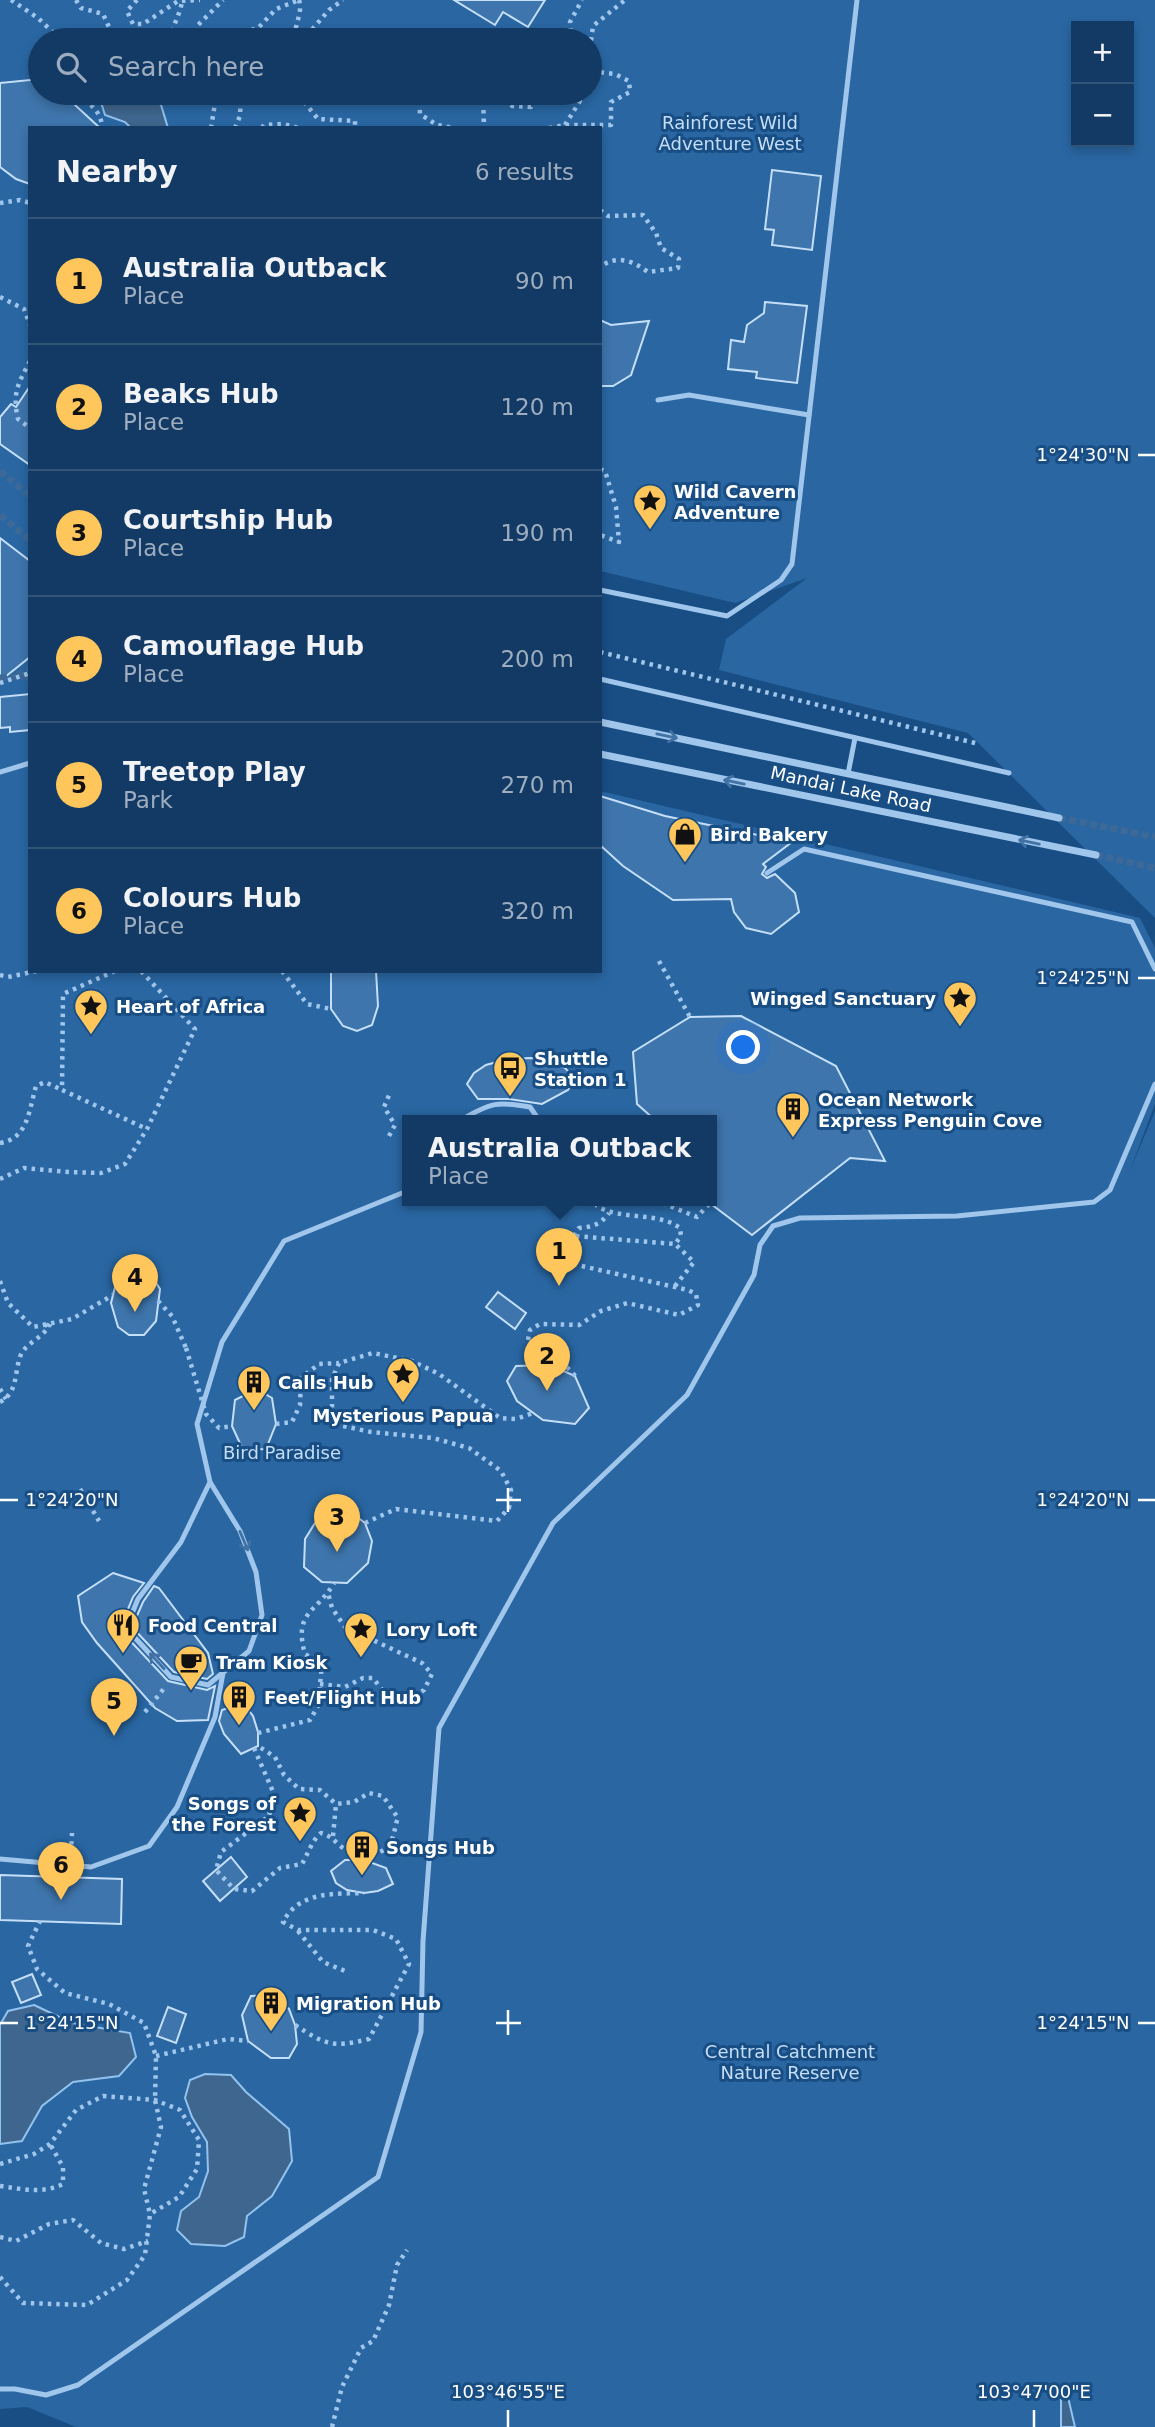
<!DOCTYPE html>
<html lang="en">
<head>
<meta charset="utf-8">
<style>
  body { margin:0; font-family:"DejaVu Sans",sans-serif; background:#1c416a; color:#f1f3f6 }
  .controls { position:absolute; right:21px; top:21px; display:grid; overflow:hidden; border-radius:0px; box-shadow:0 4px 10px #0003 }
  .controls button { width:63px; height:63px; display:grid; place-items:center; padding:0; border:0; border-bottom:2px solid #325478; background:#133a64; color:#f1f3f6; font:35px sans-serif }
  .you { position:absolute; left:744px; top:1048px; width:24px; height:24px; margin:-18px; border:5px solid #fff; border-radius:50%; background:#1a73e8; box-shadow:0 0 0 10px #1a73e833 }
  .badge { display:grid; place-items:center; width:46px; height:46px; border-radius:50%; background:#ffc65b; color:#111; font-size:23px; font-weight:700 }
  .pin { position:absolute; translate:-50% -58px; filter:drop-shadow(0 2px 4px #0008) }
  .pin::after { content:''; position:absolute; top:37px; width:24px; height:21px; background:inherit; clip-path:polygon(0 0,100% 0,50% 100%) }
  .popup { position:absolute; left:402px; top:1115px; width:315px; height:91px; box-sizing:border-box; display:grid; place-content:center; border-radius:0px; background:#133a64; filter:drop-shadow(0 2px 5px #0005); font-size:23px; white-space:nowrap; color:#9dadbf }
  .popup b { font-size:26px; color:#f1f3f6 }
  .popup::after { content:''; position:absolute; left:50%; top:100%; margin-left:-14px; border:14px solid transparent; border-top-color:#133a64 }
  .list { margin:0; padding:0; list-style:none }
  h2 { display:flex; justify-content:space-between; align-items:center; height:91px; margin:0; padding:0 28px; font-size:30px }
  h2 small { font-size:23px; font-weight:400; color:#9dadbf }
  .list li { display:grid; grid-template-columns:46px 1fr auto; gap:21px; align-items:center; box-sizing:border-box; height:126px; padding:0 28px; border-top:2px solid #325478 }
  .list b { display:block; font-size:26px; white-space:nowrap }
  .list p { margin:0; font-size:23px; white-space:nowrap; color:#9dadbf }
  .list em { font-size:23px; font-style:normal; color:#9dadbf }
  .icon { flex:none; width:38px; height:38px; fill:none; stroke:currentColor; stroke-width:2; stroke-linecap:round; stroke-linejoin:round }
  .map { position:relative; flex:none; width:1155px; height:2427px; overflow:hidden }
  .search { position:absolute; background:#133a64; box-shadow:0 4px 10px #0003; left:28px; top:28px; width:574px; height:77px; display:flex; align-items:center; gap:18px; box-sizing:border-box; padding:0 24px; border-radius:38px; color:#9dadbf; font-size:26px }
  .panel { position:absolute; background:#133a64; box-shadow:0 4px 10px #0003; left:28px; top:126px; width:574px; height:847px; border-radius:0px }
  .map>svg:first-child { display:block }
  .green { fill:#2966a2; fill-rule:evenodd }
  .water { fill:#3f668e; stroke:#92c2ee; stroke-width:2 }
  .building { fill:#3e75ac; stroke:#c5dff9; stroke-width:2 }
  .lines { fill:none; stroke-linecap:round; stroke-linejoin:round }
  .minor-tunnel { stroke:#3c6997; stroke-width:7; stroke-dasharray:7 3.5; stroke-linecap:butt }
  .path { stroke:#a0c6ec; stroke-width:4.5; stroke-dasharray:3.5 5; stroke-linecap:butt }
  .service { stroke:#a0c6ec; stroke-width:5 }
  .minor { stroke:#a0c6ec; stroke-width:7 }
  .path-bridge { stroke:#a0c6ec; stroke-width:4.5; stroke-dasharray:3.5 5; stroke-linecap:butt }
  .oneway { stroke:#4272a4 }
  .ticks { fill:none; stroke:#fff; stroke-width:2.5 }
  .labels { text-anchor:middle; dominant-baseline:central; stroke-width:6; stroke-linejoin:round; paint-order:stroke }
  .park-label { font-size:18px; fill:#c5dff9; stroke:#194e85 }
  .poi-label { font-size:18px; font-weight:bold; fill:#fff; stroke:#194e85; text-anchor:start }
  .street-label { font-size:18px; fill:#fff; stroke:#194e85 }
  .ticks-label { font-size:18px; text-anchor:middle; fill:#fff; stroke:#194e85; stroke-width:6; stroke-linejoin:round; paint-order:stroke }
</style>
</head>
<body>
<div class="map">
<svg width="1155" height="2427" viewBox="0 0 1155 2427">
  <rect width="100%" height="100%" fill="#194e85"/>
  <!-- green -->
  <path class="green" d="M0,0H1155V918L968,733L719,670L726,639L807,578L735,603L600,571V128H30V971H600V791L1140,918L1155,948V1104L1129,1173L1155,1111V2427H76L27,2407L0,2409ZM1076,26H1129V142H1076ZM40,40H590V93H40ZM407,1120H711V1200H407Z"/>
  <!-- water -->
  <g class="water">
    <polygon points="98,93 140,93 161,105 168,128 131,128 125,122 105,115"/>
    <polygon points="34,2005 72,2023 130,2033 136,2057 119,2076 73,2082 42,2106 22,2141 0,2144 0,2025 8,2011"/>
    <polygon points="205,2074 231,2075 246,2092 289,2129 292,2161 272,2196 247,2216 244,2237 225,2246 191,2244 177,2230 181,2211 199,2197 208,2171 207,2142 192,2117 185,2098 190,2080"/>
    <polygon points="1068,2397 1075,2427 1061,2427 1061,2398"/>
  </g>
  <!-- building -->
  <g class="building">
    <polygon points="454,0 545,0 528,27 503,12 495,25"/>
    <polygon points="40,79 40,93 73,93 75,105 100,128 30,128 30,184 16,179 0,167 0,83"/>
    <polygon points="772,170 821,176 812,250 772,245 774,230 765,229"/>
    <polygon points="765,302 807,306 797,383 756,378 757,372 728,369 731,340 744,342 747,325 764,313"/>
    <polygon points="600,320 611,325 649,321 631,375 613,386 600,386"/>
    <polygon points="30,386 30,465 0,444 0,417 11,404 16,407"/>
    <polygon points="0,538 30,561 30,657 0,681"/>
    <polygon points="30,694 30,730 10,732 10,727 0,728 0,697"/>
    <polygon points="600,796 665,816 792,842 763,864 766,867 762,874 767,878 775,874 795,893 799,912 771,934 746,928 734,912 731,899 673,900 623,866 600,845"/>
    <polygon points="331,971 376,971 378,1006 372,1025 357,1031 343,1026 331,1009"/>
    <polygon points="741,1016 836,1066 885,1161 850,1158 752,1235 711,1204 711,1120 655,1120 637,1104 633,1052 690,1017"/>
    <polygon points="529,1058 553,1059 566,1069 574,1079 568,1090 542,1104 509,1099 478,1099 467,1084 474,1073 486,1065 504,1060"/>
    <polygon points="150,1273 160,1289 156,1321 144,1335 129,1335 118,1327 111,1303 116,1283 133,1274"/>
    <polygon points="498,1292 526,1313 515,1329 486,1307"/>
    <polygon points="550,1365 575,1376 589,1408 575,1424 543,1420 517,1401 507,1381 516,1366"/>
    <polygon points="257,1389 272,1398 276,1424 266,1449 243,1450 232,1426 235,1400"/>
    <polygon points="347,1509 365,1523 372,1541 368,1563 347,1583 322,1582 304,1567 305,1539 320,1515"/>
    <polygon points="113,1573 144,1583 133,1597 121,1626 122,1632 168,1681 207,1690 215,1686 208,1720 177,1721 155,1708 97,1643 82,1622 78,1596"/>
    <polygon points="154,1586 159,1588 208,1653 213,1674 207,1679 174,1672 132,1627 143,1602"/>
    <polygon points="243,1703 253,1716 258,1732 258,1746 241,1754 224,1734 219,1721 222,1710"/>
    <polygon points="231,1857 247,1877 220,1901 203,1881"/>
    <polygon points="345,1860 364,1860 386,1868 393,1884 378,1891 364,1893 347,1890 336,1883 331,1871"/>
    <polygon points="0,1875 122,1879 121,1924 0,1920"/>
    <polygon points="32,1974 41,1995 21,2003 12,1982"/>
    <polygon points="269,1995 289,2009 295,2025 297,2044 289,2058 271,2058 248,2041 242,2015 251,1996"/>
    <polygon points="168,2007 186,2014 176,2043 157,2036"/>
  </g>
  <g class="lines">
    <!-- minor-tunnel -->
    <g class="minor-tunnel">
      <polyline points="0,471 30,496"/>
      <polyline points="0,515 30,540"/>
      <polyline points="17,675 30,669"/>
      <polyline points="0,678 30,676"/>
      <polyline points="1059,818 1155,837"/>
      <polyline points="1096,855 1155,868"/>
    </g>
    <!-- path -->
    <g class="path">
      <polyline points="11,0 38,18 61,40"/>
      <polyline points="76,0 81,8 103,14 115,40"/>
      <path d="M299,0C303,12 295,23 295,36L303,40L329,10L343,0"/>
      <path d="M172,40C171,25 181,15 182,0"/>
      <polyline points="197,40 195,28 223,0"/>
      <polyline points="228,40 259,27 276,9 299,0"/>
      <polyline points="571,40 570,22 582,0"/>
      <polyline points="590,49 593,26 625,0"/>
      <path d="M81,93V98C92,105 100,112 102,125L100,128"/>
      <polyline points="304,93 305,103 318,119 355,121 355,128"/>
      <polyline points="419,93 420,114 437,125 455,128"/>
      <polyline points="483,93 484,128"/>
      <polyline points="499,93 512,106 531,107 534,93"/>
      <polyline points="565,125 580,101 577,93"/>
      <polyline points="211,128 216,97 213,93"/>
      <polyline points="235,128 240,116 241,93"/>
      <polyline points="262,128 264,125 283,124 299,128"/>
      <polyline points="549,128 565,125 611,125 611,102 630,92 629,81 615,74 590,71"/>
      <polyline points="0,203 20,200 30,203"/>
      <path d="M600,210L608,216L643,215L656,233L661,248L679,259L678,268L648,272C633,261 617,254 600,267"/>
      <polyline points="0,297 24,309 30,325"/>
      <path d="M30,361C18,384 12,393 18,419L30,428"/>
      <polyline points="600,469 605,471 616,507 619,542 600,535"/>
      <polyline points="600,652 979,744"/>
      <polyline points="0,683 30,673"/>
      <polyline points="659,961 690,1017"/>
      <polyline points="115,971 63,994 62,1090 147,1129"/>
      <polyline points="282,971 307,1004 331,1009"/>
      <polyline points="0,975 8,977 37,971"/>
      <polyline points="389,1136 395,1125 384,1107 390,1093"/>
      <path d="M0,1143C28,1139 29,1110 36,1086L45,1082L62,1090"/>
      <polyline points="0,1179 24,1168 69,1172 101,1173 125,1164 147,1129 195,1029 141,971"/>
      <polyline points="655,1200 697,1217 710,1203"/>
      <path d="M574,1236L579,1228C593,1227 601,1224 609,1213"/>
      <polyline points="0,1281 8,1303 33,1327 72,1319 113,1295"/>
      <polyline points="675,1286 694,1262 675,1244"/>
      <polyline points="158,1301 172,1316 186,1348"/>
      <path d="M575,1376C567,1364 542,1351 528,1340L530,1330L540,1324L579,1325L601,1311L627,1303L679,1315L698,1305L696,1294L688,1290L573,1264L561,1254L558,1242L574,1236L675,1244L681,1236L680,1228C657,1211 622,1221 597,1206V1200"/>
      <polyline points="0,1389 6,1399"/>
      <path d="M0,1402C18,1392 14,1375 20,1357C25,1342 43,1339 50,1324"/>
      <polyline points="276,1424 292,1422 300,1405 301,1378 319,1364 339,1363"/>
      <polyline points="80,1489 99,1521"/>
      <polyline points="365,1523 396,1509 497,1521 509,1508 511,1490 501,1471 469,1448 433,1438 371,1432 343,1426 332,1410 332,1379 339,1363 373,1353 412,1361 439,1374 500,1418 516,1419 533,1413"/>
      <polyline points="320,1684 345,1687 363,1678 373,1678 390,1700 403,1704 424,1690 432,1674 422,1663 345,1627 332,1608 328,1593"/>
      <polyline points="145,1712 166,1686"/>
      <path d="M258,1733L310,1720L318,1706L322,1664L305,1654C293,1611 317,1613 334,1583"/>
      <path d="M254,1748L274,1794L269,1816L221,1852L216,1870L234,1889L252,1891L280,1868L302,1864C308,1854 312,1840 321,1833C334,1837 333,1841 343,1848C358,1859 385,1858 392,1839C395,1832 395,1825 398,1818L383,1796L369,1793L354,1802L336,1804L320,1790L299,1789L284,1775L275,1757L258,1746"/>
      <polyline points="333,1836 336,1804"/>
      <polyline points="71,1853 72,1833"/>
      <polyline points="298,1931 323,1962 345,1971"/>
      <path d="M295,2025C326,2045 332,2048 369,2039L409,1964L396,1939L373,1930H298L283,1922C299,1891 334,1894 364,1893"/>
      <polyline points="156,2056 228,2039 248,2041"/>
      <polyline points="0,2164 34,2154 50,2144 76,2110 103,2096 155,2100 180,2110 199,2140 197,2169 179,2197 150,2214"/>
      <path d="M0,2186C22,2189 43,2194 63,2184V2167L50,2144"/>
      <polyline points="0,2237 16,2241 49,2224 73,2220 101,2243 124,2249 148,2241"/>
      <polyline points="0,2277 23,2303 87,2305 127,2280 145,2255 150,2214 144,2189 161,2127 155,2100 156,2056 144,2023 109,2004 65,1993 37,1969 28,1946 40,1921"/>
      <polyline points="332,2427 342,2387 361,2348 373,2341 389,2305 397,2265 407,2250"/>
    </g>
    <!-- service -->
    <g class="service">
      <polyline points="658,400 689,395 809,415"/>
      <polyline points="600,590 727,616 781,580 792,564 857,0"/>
      <polyline points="600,679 1009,773"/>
      <polyline points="0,772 30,763"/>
      <polyline points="848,774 855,738"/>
      <polyline points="767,873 804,849 1132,922 1155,969"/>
      <path d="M461,1120C490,1103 496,1101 530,1107L539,1120"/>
      <polyline points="210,1482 181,1542 138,1599 126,1628 171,1677 208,1685 249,1651 262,1615 256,1572 240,1531 210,1482 197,1424 222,1342 284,1241 407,1191"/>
      <polyline points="0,1859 91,1867 149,1846 177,1807 215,1717 223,1673"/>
      <polyline points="0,2389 15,2389 46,2395 78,2385 378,2177 421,2032 423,1941 439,1728 553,1523 687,1395 754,1275 760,1245 773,1226 800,1218 957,1216 1094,1202 1110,1190 1155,1084"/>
    </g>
    <!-- minor -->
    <g class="minor">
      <polyline points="600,722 1059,818"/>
      <polyline points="600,754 1096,855"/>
    </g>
    <!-- path-bridge -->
    <g class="path-bridge">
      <polyline points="137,0 127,11 133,24 143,24 178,1 200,0"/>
      <polyline points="49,1324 47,1326 50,1329"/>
      <polyline points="186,1348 206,1414 219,1428 232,1426"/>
    </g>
  </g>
  <!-- one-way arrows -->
  <defs><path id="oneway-shaft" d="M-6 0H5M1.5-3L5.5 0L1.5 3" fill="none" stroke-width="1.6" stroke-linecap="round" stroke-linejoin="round" transform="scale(1.75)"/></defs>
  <g class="oneway">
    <use href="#oneway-shaft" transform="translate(667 736) rotate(12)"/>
    <use href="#oneway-shaft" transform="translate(734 782) rotate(-168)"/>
    <use href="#oneway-shaft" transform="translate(1029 842) rotate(-168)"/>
    <use href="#oneway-shaft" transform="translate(244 1541) rotate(67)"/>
    <use href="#oneway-shaft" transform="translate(157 1661) rotate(-133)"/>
  </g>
  <!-- ticks -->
  <path class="ticks" d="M1138,455H1155M1138,978H1155M508,1488V1512M0,1500H18M496,1500H521M1138,1500H1155M508,2010V2035M0,2023H18M496,2023H521M1138,2023H1155M508,2410V2427M1034,2410V2427"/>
  <!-- icons -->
  <defs>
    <g id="sight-pin" transform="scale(1.75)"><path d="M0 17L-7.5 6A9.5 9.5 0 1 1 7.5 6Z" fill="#ffc65b" stroke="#194e85"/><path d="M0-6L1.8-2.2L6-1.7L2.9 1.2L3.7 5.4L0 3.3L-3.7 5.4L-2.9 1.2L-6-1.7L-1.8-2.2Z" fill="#111"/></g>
    <g id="shop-pin" transform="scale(1.75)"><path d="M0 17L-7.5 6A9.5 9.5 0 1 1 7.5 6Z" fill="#ffc65b" stroke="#194e85"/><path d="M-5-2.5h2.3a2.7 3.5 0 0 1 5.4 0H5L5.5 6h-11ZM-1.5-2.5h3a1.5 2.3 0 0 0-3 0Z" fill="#111"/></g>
    <g id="bus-pin" transform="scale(1.75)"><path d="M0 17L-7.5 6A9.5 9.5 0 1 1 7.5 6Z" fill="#ffc65b" stroke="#194e85"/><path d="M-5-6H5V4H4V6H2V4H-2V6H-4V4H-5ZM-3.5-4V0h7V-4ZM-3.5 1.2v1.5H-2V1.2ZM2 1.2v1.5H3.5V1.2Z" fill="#111"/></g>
    <g id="building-pin" transform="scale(1.75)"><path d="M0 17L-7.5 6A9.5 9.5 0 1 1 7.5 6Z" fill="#ffc65b" stroke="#194e85"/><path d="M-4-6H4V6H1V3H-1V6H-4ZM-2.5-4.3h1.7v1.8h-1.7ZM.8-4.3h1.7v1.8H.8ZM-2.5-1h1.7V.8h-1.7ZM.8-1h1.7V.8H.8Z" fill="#111"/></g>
    <g id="restaurant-pin" transform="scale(1.75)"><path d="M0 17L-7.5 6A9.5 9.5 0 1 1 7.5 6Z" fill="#ffc65b" stroke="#194e85"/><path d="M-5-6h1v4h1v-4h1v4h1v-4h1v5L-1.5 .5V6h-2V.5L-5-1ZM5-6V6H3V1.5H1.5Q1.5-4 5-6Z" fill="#111"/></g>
    <g id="cafe-pin" transform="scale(1.75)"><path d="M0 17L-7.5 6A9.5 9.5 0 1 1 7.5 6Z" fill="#ffc65b" stroke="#194e85"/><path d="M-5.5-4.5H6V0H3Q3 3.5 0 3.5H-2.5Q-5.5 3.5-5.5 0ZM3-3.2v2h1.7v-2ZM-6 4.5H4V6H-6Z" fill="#111"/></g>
  </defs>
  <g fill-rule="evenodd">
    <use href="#sight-pin" x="650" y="501"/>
    <use href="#shop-pin" x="685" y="834"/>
    <use href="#sight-pin" x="960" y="998"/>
    <use href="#sight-pin" x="91" y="1006"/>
    <use href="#bus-pin" x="510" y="1068"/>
    <use href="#building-pin" x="793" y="1109"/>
    <use href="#sight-pin" x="403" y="1374"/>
    <use href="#building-pin" x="254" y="1382"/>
    <use href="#restaurant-pin" x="123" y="1625"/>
    <use href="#sight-pin" x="361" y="1629"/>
    <use href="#cafe-pin" x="191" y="1662"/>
    <use href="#building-pin" x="239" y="1697"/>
    <use href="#sight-pin" x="300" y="1813"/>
    <use href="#building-pin" x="362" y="1847"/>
    <use href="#building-pin" x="271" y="2003"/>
  </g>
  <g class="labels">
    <!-- park labels -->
    <g class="park-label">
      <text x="730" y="122">Rainforest Wild<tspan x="730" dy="21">Adventure West</tspan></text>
      <text x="282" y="1452">Bird Paradise</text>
      <text x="790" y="2051">Central Catchment<tspan x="790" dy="21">Nature Reserve</tspan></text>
    </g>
    <!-- poi labels -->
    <g class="poi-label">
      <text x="674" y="491">Wild Cavern<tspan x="674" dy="21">Adventure</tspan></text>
      <text x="710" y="834">Bird Bakery</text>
      <text x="936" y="998" text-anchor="end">Winged Sanctuary</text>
      <text x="116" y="1006">Heart of Africa</text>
      <text x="534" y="1058">Shuttle<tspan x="534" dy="21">Station 1</tspan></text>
      <text x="818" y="1099">Ocean Network<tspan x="818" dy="21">Express Penguin Cove</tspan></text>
      <text x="278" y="1382">Calls Hub</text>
      <text x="403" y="1415" text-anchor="middle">Mysterious Papua</text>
      <text x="148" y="1625">Food Central</text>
      <text x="386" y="1629">Lory Loft</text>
      <text x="216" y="1662">Tram Kiosk</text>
      <text x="264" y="1697">Feet/Flight Hub</text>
      <text x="276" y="1803" text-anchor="end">Songs of<tspan x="276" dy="21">the Forest</tspan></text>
      <text x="386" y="1847">Songs Hub</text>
      <text x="296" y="2003">Migration Hub</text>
    </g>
    <!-- street labels -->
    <g class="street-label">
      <text transform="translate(851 789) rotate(12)">Mandai Lake Road</text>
    </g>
  </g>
  <g class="ticks-label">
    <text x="1083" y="461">1°24'30"N</text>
    <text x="1083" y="984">1°24'25"N</text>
    <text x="72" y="1506">1°24'20"N</text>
    <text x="1083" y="1506">1°24'20"N</text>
    <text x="72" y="2029">1°24'15"N</text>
    <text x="1083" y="2029">1°24'15"N</text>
    <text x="508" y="2398">103°46'55"E</text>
    <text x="1034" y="2398">103°47'00"E</text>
  </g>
</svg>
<div class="controls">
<button>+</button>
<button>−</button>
</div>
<div class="you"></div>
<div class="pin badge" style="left:559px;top:1286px">1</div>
<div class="popup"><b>Australia Outback</b>Place</div>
<div class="pin badge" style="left:547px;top:1391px">2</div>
<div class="pin badge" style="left:337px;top:1552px">3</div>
<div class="pin badge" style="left:135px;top:1312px">4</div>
<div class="pin badge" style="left:114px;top:1736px">5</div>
<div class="pin badge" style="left:61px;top:1900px">6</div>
<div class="search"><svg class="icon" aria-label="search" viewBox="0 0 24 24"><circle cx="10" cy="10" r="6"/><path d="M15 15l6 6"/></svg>Search here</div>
<section class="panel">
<h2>Nearby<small>6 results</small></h2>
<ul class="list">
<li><span class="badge">1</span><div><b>Australia Outback</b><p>Place</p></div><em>90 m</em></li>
<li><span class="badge">2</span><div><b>Beaks Hub</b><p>Place</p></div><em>120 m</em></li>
<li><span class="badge">3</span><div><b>Courtship Hub</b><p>Place</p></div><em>190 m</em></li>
<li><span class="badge">4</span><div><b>Camouflage Hub</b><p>Place</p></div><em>200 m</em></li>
<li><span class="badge">5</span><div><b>Treetop Play</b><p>Park</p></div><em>270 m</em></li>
<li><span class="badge">6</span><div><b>Colours Hub</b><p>Place</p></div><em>320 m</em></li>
</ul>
</section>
</div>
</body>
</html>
